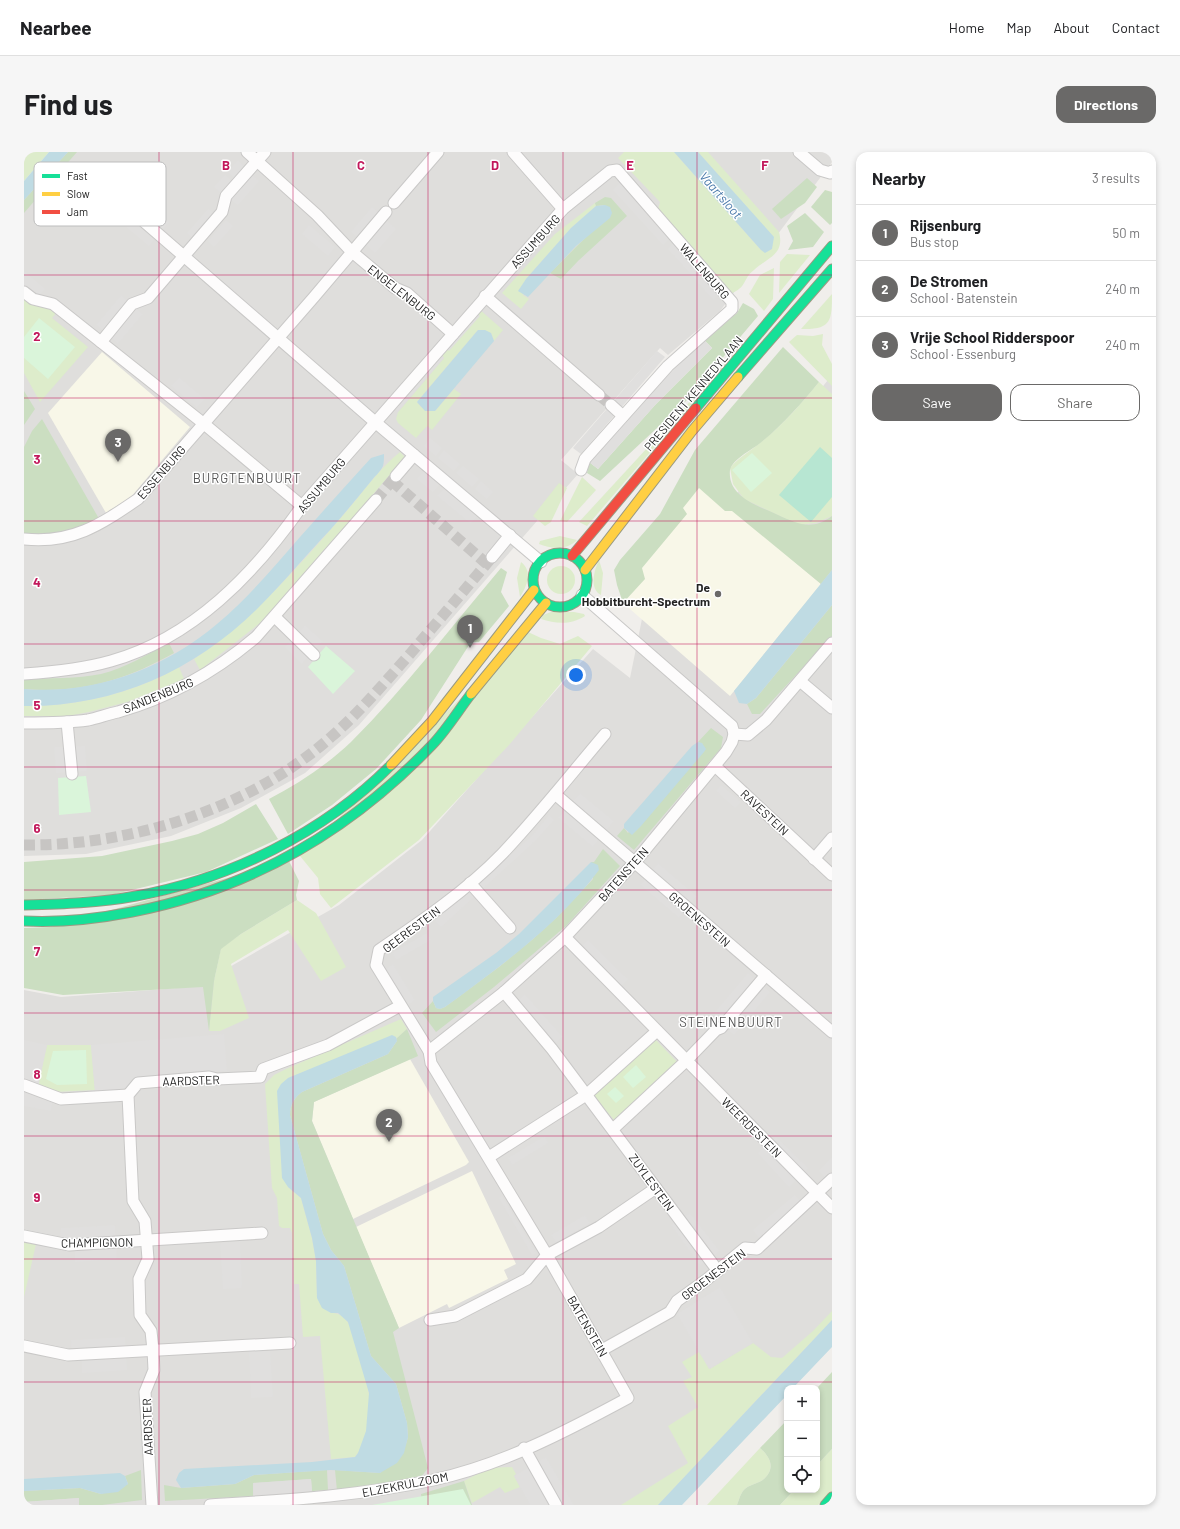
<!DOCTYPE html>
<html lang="en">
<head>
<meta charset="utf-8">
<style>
  body { margin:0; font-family:Barlow,sans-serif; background:#f6f6f6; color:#202124 }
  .controls { position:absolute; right:12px; bottom:12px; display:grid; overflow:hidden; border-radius:8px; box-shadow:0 2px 6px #0003 }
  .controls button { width:36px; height:36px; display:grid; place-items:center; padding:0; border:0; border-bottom:1px solid #e0e0e0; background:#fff; color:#202124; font:20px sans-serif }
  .you { position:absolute; left:552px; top:523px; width:14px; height:14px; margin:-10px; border:3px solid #fff; border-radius:50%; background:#1a73e8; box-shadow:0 0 0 6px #1a73e833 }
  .badge { display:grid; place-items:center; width:26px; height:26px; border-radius:50%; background:#6a6968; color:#fff; font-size:13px; font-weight:700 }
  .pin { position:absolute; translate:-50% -33px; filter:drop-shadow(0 1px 2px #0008) }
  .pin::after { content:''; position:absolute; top:21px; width:14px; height:12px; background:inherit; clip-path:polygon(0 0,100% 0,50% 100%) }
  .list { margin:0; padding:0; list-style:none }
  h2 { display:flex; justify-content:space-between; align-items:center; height:52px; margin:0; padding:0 16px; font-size:17px }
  h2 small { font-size:13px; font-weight:400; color:#757577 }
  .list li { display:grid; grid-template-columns:26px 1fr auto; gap:12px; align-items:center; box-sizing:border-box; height:56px; padding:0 16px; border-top:1px solid #e0e0e0 }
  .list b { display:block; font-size:15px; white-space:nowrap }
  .list p { margin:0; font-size:13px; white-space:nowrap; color:#757577 }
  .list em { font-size:13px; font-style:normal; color:#757577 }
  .actions { display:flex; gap:8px; padding:12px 16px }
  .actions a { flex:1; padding:9px 0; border:1px solid #6a6968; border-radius:12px; text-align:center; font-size:14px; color:#6a6968 }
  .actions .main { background:#6a6968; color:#fff }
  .icon { flex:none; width:22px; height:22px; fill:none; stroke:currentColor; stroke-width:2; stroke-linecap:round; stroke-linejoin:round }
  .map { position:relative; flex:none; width:808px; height:1353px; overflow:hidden; border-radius:12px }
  header { display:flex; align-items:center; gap:24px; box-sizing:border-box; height:56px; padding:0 20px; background:#fff; border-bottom:1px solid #e0e0e0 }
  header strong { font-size:19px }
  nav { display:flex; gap:22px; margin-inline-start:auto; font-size:14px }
  .intro { display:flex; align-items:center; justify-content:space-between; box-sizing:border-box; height:96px; padding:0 24px }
  h1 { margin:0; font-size:28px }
  .button { padding:10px 18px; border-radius:12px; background:#6a6968; color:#fff; font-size:14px; font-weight:700 }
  main { display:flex; gap:24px; padding:0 24px }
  aside { flex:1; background:#fff; border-radius:12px; box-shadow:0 2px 6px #0003 }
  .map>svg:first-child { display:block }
  .residential { fill:#dfdedc }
  .education { fill:#f8f7e8 }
  .grass { fill:#ddeccb }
  .forest { fill:#cbdec1 }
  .park { fill:#daf5da }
  .pitch { fill:#b7e6d2 }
  .parking { fill:#e0dfde }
  .water { fill:#bfdbe3 }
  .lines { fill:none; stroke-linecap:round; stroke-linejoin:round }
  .street-tunnel { stroke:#c7c5c3; stroke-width:11; stroke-dasharray:11 5.5; stroke-linecap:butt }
  .street-casing { stroke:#c9c8c7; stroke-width:13 }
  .fast-casing { stroke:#999a82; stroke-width:11 }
  .slow-casing { stroke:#999a82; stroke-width:11 }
  .jam-casing { stroke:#999a82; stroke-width:11 }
  .street { stroke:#fdfcfc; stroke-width:11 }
  .fast { stroke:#16e098; stroke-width:9 }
  .slow { stroke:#ffcf43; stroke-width:9 }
  .jam { stroke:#f24e42; stroke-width:9 }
  .grid { fill:none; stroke:#c2185b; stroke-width:1; stroke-opacity:0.55 }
  .poi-dot { fill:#6a6968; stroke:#fff; stroke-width:1.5 }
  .labels { text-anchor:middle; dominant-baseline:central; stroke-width:3; stroke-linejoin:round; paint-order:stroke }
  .street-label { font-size:12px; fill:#222; stroke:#fff }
  .poi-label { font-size:12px; font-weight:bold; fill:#222; stroke:#fff; text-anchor:end }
  .water-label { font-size:13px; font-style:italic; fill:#4a7aab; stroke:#fff }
  .neighbourhood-label { font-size:13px; letter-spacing:1px; fill:#555; stroke:#fff }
  .key { fill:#fff; stroke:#bdbdbd; stroke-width:1 }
  .key-label { font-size:11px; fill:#222 }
  .grid-label { font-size:13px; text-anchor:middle; font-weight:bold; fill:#c2185b; stroke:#fff; stroke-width:3; stroke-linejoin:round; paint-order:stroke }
</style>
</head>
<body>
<header>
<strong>Nearbee</strong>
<nav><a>Home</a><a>Map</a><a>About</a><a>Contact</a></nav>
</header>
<div class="intro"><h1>Find us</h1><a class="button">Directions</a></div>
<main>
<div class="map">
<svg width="808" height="1353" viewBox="0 0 808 1353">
  <rect width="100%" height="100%" fill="#f0eeeb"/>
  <!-- residential -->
  <g class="residential">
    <polygon points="33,0 808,0 808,10 696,159 644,203 636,196 537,308 554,322 335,573 281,621 217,656 147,684 62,702 0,704 0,38"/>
    <polygon points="808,223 808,1178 649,1353 0,1353 0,838 37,845 180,834 209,813 315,753 398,688 569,497 606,526 620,457"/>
  </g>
  <!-- education -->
  <g class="education">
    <polygon points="78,200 166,275 107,345 82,361 24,261"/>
    <polygon points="677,331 797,432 706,544 599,451 596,428"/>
    <polygon points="386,907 445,1010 442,1013 329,1067 288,969 290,950"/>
    <polygon points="448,1019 492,1112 480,1118 484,1127 425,1156 423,1152 375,1176 332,1075"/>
  </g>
  <!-- grass -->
  <g class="grass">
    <polygon points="0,0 25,0 0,29"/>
    <path d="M600,0H650L737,98L749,85L674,0H684L755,80C761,103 744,105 730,118C718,127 724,135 706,142L634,57L636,50L594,6Z"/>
    <polygon points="571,51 572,54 547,76 502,127 499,143 505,147 497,157 478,141 531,82"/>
    <polygon points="763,102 786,103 755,141 756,110"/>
    <polygon points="750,116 749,147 740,159 725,142 736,123"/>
    <path d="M808,142C808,169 807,178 777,177Z"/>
    <polygon points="0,147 5,152 23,153 33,160 28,166 64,195 16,250 0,221"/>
    <polygon points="455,157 479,178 470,189 467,181 454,178 393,250 397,255 411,259 430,237 437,242 408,278 403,274 392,286 374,271 372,267 374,260 420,206 417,202"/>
    <polygon points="799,182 798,193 808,212 808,234 765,190 773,183 789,184"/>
    <polygon points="718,193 563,374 555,370"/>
    <path d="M795,230L808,242V364L792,371L775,373L720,347L709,332L706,316C715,305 727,299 737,290C759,273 777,252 795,230Z"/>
    <path d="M376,300L381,305L273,431L236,471L176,518L170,507C228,468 275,414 321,361C339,340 354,318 376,300Z"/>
    <polygon points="558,325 572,338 543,370 536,369"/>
    <polygon points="535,331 543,336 527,370 521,374 509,364"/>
    <path d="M536,384L553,388C544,398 527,397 515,392L516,389Z"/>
    <path d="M575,408L579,421L577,443C565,437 570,418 575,408Z"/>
    <path d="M497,410C509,419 503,434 496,445L493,426Z"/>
    <circle cx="537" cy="428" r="14"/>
    <path d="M527,460H550L560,462L561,464C547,473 532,472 517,467L519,463Z"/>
    <polygon points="504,480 517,486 536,492 554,484 568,494 485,593 395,688 307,756 296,742 294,726 276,704"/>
    <path d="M155,515L160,527L103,550L65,560L44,564H0V554C55,554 107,542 155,515Z"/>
    <polygon points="273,748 292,761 322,815 297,829 264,778 207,812 225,866 196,879 185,879 190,829 197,796 217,782"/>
    <path d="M377,867L383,877L372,887L371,885L264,926V1035L277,1046L288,1086L292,1109L293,1146L307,1161C314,1161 318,1163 323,1169C329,1177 344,1231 345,1242C346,1262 344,1290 331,1305L307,1307L296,1184L279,1185L275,1132H270L268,1081L266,1076H258L255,1074L253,1046L248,1036L241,932L250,923L262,917Z"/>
    <polygon points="631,887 655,912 591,969 568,943"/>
    <polygon points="23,893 67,893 71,938 31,940 13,937"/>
    <polygon points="0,1090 12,1092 0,1145"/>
    <polygon points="808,1159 808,1168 634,1353 597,1353 664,1311 644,1274 674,1255 659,1229 668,1225 658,1210 675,1200 686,1217 729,1191 747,1205 758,1206 789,1179"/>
    <path d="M736,1296C745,1304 752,1315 741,1326C736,1331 727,1332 722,1336C717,1339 715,1348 713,1353H683Z"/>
    <polygon points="808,1297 808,1339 794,1353 756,1353 770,1338 793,1338 793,1313"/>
    <polygon points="488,1315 492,1322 490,1324 496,1335 481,1341 476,1335 448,1351 440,1329 465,1316"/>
  </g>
  <!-- forest -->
  <g class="forest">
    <polygon points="44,0 53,0 0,61 0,48"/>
    <polygon points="783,26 793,35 781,51 757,67 748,57"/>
    <polygon points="801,38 808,40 808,71 806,73 787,55"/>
    <polygon points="581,45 587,46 603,64 554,109 537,127 526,121 566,81 581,53 572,54 571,51"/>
    <polygon points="781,61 800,80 789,95 764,98 769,89 763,74"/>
    <polygon points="719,151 730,157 734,164 662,249 576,329 563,321 565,310 574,317 632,252 688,196 680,188 713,161"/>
    <path d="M759,195L795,230C777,252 758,274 735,292C727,298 708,308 706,318C703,345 735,354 754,363C774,372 788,379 808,364V418L797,432L708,359H701L675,336L659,356L663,362L618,416L621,427L599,451L593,433L590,418L596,408L636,362L671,298Z"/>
    <polygon points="0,239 11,257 0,273"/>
    <polygon points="18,267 74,365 73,370 28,383 0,382 0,295 8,279"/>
    <path d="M477,416L483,420L477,440L485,454L455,490H447L397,568L352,617L308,653L264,682L245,647C274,632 303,613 327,590C381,536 428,474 477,416Z"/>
    <polygon points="808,453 808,484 736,562 728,562 723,552 732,546"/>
    <path d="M145,491L150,501C102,528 56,542 0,537V527C25,526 53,527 77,522C101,516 124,502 145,491Z"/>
    <polygon points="687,576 699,585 697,596 610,698 593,684 600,676 604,681 679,592 674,590"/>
    <polygon points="232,652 254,687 182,720 87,743 0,748 0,710 78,704 148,689 174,682 199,671"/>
    <polygon points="579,697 596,714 542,774 470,835 412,880 398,861 409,849 412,856 416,857 421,855 475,815 509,787 532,766 569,727 567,710 570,710"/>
    <polygon points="265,709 275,729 272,743 273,748 217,782 197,797 190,829 185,879 179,835 39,843 0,836 0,776 26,775"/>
    <path d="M383,877L394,904L290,950L288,969L375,1176L369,1180L404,1316L398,1324L313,1339L311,1318L356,1321L382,1292L384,1285L383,1271L372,1232L347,1204L320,1114L307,1098L299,1082L266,963C266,953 270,946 278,940L364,902L373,889L372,887Z"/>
    <polygon points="808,1220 808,1297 793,1313 793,1236"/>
    <path d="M763,1268V1338H770L756,1353H713C715,1348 717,1339 722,1336C727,1332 736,1331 741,1326C752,1315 745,1304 736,1296Z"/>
    <polygon points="117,1318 118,1348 78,1353 55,1353 55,1346 0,1350 0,1339 56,1336 77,1342 104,1332 101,1324"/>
    <polygon points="303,1318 304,1338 288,1339 287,1327 229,1331 229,1344 141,1349 140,1333 157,1336 211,1332 230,1323"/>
    <polygon points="440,1329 448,1353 398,1353 397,1342"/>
  </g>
  <!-- park -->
  <g class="park">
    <polygon points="15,166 51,195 24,227 0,206 0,185"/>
    <polygon points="728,301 748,321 727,340 708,318"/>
    <polygon points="302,494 331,519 309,542 284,515"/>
    <polygon points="62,624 67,660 35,663 34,626"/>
    <polygon points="62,898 63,932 33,933 22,927 29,899"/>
    <polygon points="612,913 622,925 609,936 599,925"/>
    <polygon points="591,935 600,944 592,951 583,942"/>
    <polygon points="439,1337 447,1353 348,1353"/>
  </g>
  <!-- pitch -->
  <polygon class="pitch" points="796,295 808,306 808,345 787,370 755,343"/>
  <!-- parking -->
  <g class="parking">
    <polygon points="214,8 220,15 197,41 190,35 201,23 207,28 209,25 204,20"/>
    <polygon points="228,23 235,29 214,53 207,48"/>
    <polygon points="596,31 646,86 639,93 589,38"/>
    <polygon points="115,44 145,70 125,94 94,68"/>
    <polygon points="348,55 372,77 351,101 327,80"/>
    <polygon points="184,57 191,62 170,87 163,81"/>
    <polygon points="202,68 209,74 190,95 184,89"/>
    <polygon points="285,73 311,95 304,104 278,82"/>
    <polygon points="650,91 696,141 689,148 644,97"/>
    <polygon points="0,119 21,137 8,150 0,143"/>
    <polygon points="97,143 119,162 94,192 72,173"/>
    <polygon points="452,161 456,164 425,199 422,196"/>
    <polygon points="680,188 688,196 632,252 574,317 565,310 623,244"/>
    <polygon points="633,199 641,205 557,302 549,296"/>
    <polygon points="417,202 420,206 374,260 370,257"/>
    <polygon points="155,225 181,247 173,256 147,234"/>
    <polygon points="406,286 418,296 412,304 400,294"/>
    <polygon points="420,298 436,312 430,319 414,306"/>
    <polygon points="439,314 455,327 448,335 432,321"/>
    <polygon points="400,319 416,332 409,340 393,327"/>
    <polygon points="457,329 469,340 463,347 451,337"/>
    <polygon points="420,336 454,364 447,372 413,344"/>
    <polygon points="281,473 299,489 278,512 261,495"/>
    <polygon points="61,594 63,619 32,621 30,595"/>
    <polygon points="697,633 717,650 711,656 692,639"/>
    <polygon points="556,641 590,669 569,695 534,666"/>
    <polygon points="525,663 530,668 512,688 417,775 411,769 508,684"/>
    <polygon points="634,711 673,744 655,766 616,733"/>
    <polygon points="403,781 407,788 372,808 368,801"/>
    <polygon points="564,788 604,827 597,834 558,793"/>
    <polygon points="369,812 391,848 384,853 362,817"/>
    <polygon points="724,821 746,840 710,883 688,864"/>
    <polygon points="501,842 539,885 532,891 494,848"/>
    <polygon points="200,882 203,919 108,927 109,939 71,941 67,893"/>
    <polygon points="0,888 23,893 12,945 29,948 27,959 0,954"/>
    <polygon points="521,984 524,991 488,1013 484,1006"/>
    <polygon points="752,985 784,1016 765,1035 734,1001"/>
    <polygon points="808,1005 808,1017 801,1025 795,1019"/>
    <polygon points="771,1043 777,1050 735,1086 729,1078"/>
    <polygon points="478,1044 512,1101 508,1103 475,1046"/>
    <polygon points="666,1061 696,1099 676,1114 647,1073"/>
    <polygon points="561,1063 566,1071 532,1091 527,1083"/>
    <polygon points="91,1073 93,1107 51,1110 51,1087 36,1086 37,1076"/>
    <polygon points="216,1089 218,1136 199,1137 196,1091"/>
    <polygon points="696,1135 729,1191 685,1217 653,1162"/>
    <polygon points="101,1185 103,1218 58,1221 58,1205 48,1205 47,1188"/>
    <polygon points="246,1197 249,1245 227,1246 225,1198"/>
    <polygon points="522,1305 550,1353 506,1353 490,1324"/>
    <polygon points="287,1327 288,1339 230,1344 229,1331"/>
    <polygon points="55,1346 55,1353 0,1353 0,1350"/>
  </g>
  <!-- water -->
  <g class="water">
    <polygon points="25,0 44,0 0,48 0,29"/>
    <polygon points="650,0 674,0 750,85 748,97 741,101 737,98"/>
    <polygon points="581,53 586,55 588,61 586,66 552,94 504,145 494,139 502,127 547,76 572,54"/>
    <polygon points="454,178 461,178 467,181 470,189 411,259 401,259 393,250"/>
    <path d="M360,302C360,305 360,311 359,314C357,319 351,324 348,328C334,345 321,361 307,377C283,402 260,430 235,455C172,518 91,555 0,554V537C69,543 140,517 193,472C224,446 250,415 276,385C300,358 323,332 347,306Z"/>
    <polygon points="808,418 808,453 732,546 723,552 715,551 710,539"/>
    <polygon points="674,590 678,591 682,597 680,600 617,674 608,683 600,676 600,672 668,594"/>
    <path d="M567,710L574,713L575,718C534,773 476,815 421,855L416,857L412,856L409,849V845L472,801L495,782Z"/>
    <path d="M368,883L372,885L373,889L364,902L278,940C270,946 266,953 266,963L299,1082L307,1098L320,1114L347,1204L372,1232L383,1271L384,1285L380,1301L373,1311L356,1321L307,1318L230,1323L211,1332L157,1336L152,1328L155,1321L160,1317L288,1310L331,1305L334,1301L342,1279L345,1241L324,1170L314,1161H307L298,1156L293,1146L292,1109L288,1086L277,1046L264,1035L258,1026L253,939L257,932L264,926Z"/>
    <polygon points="808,1168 808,1195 769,1236 763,1236 763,1243 658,1353 634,1353"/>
    <polygon points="96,1321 101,1324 104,1332 94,1340 77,1342 56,1336 0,1339 0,1327"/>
  </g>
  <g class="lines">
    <!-- street-tunnel -->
    <g class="street-tunnel">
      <polyline points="575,243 587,253"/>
      <polyline points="368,329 463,412"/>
      <polyline points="352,348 372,324"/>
      <path d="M0,693C107,694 226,657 307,585C336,560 360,531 386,502C413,470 441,438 468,405"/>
    </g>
    <!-- street casing -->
    <g class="street-casing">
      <g id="street">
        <polyline points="223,0 293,63 327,99 371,136 383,141 429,182"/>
        <polyline points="489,0 539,57"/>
        <polyline points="775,0 796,18 806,21 808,19"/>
        <polyline points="87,41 351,270 517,410"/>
        <polyline points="370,51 414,0"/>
        <polyline points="0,140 9,147 29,152 179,271 278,354"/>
        <polyline points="461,144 575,243"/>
        <polyline points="77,190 108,152 124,146 160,104 198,60 202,44 241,0"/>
        <polyline points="587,253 599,264"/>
        <polyline points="372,324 390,303"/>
        <path d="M0,387C48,392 76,373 114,347L290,145L362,60"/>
        <polyline points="468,405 486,383"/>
        <polyline points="251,465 290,503"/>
        <path d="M0,522C29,520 59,517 87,509C169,486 230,422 278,354L539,57L586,19L593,18L708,150V157L644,214L561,307L557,318"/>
        <polyline points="776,529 808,556"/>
        <polyline points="43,570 48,622"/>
        <path d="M0,571C21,571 43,571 64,568C74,566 84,562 94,560C146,545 191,520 232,485L352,348"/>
        <polyline points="710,582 724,583 742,568 808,491"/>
        <polyline points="691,614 808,723"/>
        <polyline points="531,642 808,880"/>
        <polyline points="790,707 808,686"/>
        <polyline points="446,731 486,776"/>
        <polyline points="541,785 808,1056"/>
        <polyline points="480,840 528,897 694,1119"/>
        <polyline points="405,899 480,840 541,785 611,710 702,600 708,590 710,582 708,574 558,443"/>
        <polyline points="0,933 37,947 104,943"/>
        <polyline points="589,977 662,909 692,878 697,876 742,823"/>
        <polyline points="465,1005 562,943 633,879"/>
        <polyline points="0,1084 45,1093 238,1081"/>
        <polyline points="406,1168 431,1164 503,1127 523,1103 575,1075 632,1036"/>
        <polyline points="0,1194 44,1203 266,1191"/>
        <polyline points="578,1198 646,1160 653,1149 682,1128 721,1096 733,1097 808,1027"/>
        <polyline points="500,1296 532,1353"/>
        <polyline points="128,1353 121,1240 130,1218 129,1198 127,1179 116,1163 115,1127 124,1107 121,1069 109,1049 104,943 114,931 185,925 193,927 236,925 239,917 304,893 376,854"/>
        <path d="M186,1353C262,1348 335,1344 409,1328C478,1313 543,1279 604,1246L523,1103L407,911L405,899L352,813L355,798C398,769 442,739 478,702C514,664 547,622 581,582"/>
      </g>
    </g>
    <!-- fast casing -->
    <g class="fast-casing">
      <g id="fast">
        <polyline points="714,225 808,117"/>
        <polyline points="672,256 808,94"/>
        <circle cx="536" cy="428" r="27"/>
        <path d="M0,753C37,752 75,751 112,744C205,727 300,681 367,613"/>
        <path d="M0,769C36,771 72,767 108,760C227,737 325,680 409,592C423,577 434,559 447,542"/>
        <polyline points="801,1353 808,1345"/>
      </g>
    </g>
    <!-- slow casing -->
    <g class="slow-casing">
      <g id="slow">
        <polyline points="561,418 668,279 714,225"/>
        <polyline points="447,542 522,451"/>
        <polyline points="367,613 408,569 510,438"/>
      </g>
    </g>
    <!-- jam casing -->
    <g class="jam-casing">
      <polyline id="jam" points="548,404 672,256"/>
    </g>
    <!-- street -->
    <use href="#street" class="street"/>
    <!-- fast -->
    <use href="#fast" class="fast"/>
    <!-- slow -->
    <use href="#slow" class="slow"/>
    <!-- jam -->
    <use href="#jam" class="jam"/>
  </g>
  <!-- grid -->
  <path class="grid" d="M135,0V1353M269,0V1353M404,0V1353M539,0V1353M673,0V1353M0,123H808M0,246H808M0,369H808M0,492H808M0,615H808M0,738H808M0,861H808M0,984H808M0,1107H808M0,1230H808"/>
  <!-- markers -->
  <circle class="poi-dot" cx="694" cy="442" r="4"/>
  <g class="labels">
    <!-- street labels -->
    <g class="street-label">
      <text transform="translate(511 89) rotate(-48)">ASSUMBURG</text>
      <text transform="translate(681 119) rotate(49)">WALENBURG</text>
      <text transform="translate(378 140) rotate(38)">ENGELENBURG</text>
      <text transform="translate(669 241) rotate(-50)">PRESIDENT KENNEDYLAAN</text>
      <text transform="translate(137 320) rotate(-49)">ESSENBURG</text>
      <text transform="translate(297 333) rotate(-50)">ASSUMBURG</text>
      <text transform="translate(134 543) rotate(-22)">SANDENBURG</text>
      <text transform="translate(741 660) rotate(43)">RAVESTEIN</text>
      <text transform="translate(599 722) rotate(-48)">BATENSTEIN</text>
      <text transform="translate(676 767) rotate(41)">GROENESTEIN</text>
      <text transform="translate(387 777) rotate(-37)">GEERESTEIN</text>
      <text transform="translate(167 928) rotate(-2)">AARDSTER</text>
      <text transform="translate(728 975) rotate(45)">WEERDESTEIN</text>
      <text transform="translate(628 1030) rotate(54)">ZUYLESTEIN</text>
      <text transform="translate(73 1090) rotate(-1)">CHAMPIGNON</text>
      <text transform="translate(689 1122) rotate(-37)">GROENESTEIN</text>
      <text transform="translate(564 1174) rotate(60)">BATENSTEIN</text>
      <text transform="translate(123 1275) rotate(-92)">AARDSTER</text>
      <text transform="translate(381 1332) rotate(-11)">ELZEKRULZOOM</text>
    </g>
    <!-- poi labels -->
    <g class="poi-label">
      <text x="686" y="435">De<tspan x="686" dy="14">Hobbitburcht-Spectrum</tspan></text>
    </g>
    <!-- water labels -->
    <g class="water-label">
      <text transform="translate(697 43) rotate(49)">Vaartsloot</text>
    </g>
    <!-- neighbourhood labels -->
    <g class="neighbourhood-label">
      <text x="223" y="326">BURGTENBUURT</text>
      <text x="707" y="870">STEINENBUURT</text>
    </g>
  </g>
  <!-- legend -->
  <rect x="10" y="10" width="132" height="64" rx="6" class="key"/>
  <rect x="18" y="22" width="18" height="4" fill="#16e098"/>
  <rect x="18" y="40" width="18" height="4" fill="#ffcf43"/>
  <rect x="18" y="58" width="18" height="4" fill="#f24e42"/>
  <g class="key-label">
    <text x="43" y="28">Fast</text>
    <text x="43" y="46">Slow</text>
    <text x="43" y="64">Jam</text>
  </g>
  <g class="grid-label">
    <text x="202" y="18">B</text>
    <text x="337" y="18">C</text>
    <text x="471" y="18">D</text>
    <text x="606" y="18">E</text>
    <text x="741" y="18">F</text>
    <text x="13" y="189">2</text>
    <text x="13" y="312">3</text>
    <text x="13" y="435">4</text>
    <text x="13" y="558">5</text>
    <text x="13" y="681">6</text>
    <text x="13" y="804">7</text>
    <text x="13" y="927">8</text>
    <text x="13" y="1050">9</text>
  </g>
</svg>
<div class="controls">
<button>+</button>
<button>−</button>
<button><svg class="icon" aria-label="locate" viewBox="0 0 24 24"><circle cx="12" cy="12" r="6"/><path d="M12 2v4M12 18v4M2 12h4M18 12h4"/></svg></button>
</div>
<div class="you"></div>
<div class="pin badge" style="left:446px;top:496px">1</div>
<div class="pin badge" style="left:365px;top:990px">2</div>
<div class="pin badge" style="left:94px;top:310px">3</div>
</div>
<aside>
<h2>Nearby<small>3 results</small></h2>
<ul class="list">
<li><span class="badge">1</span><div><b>Rijsenburg</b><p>Bus stop</p></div><em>50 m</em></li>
<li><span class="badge">2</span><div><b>De Stromen</b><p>School · Batenstein</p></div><em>240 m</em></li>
<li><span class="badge">3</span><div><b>Vrije School Ridderspoor</b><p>School · Essenburg</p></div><em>240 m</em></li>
</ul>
<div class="actions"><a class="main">Save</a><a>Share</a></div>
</aside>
</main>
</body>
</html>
